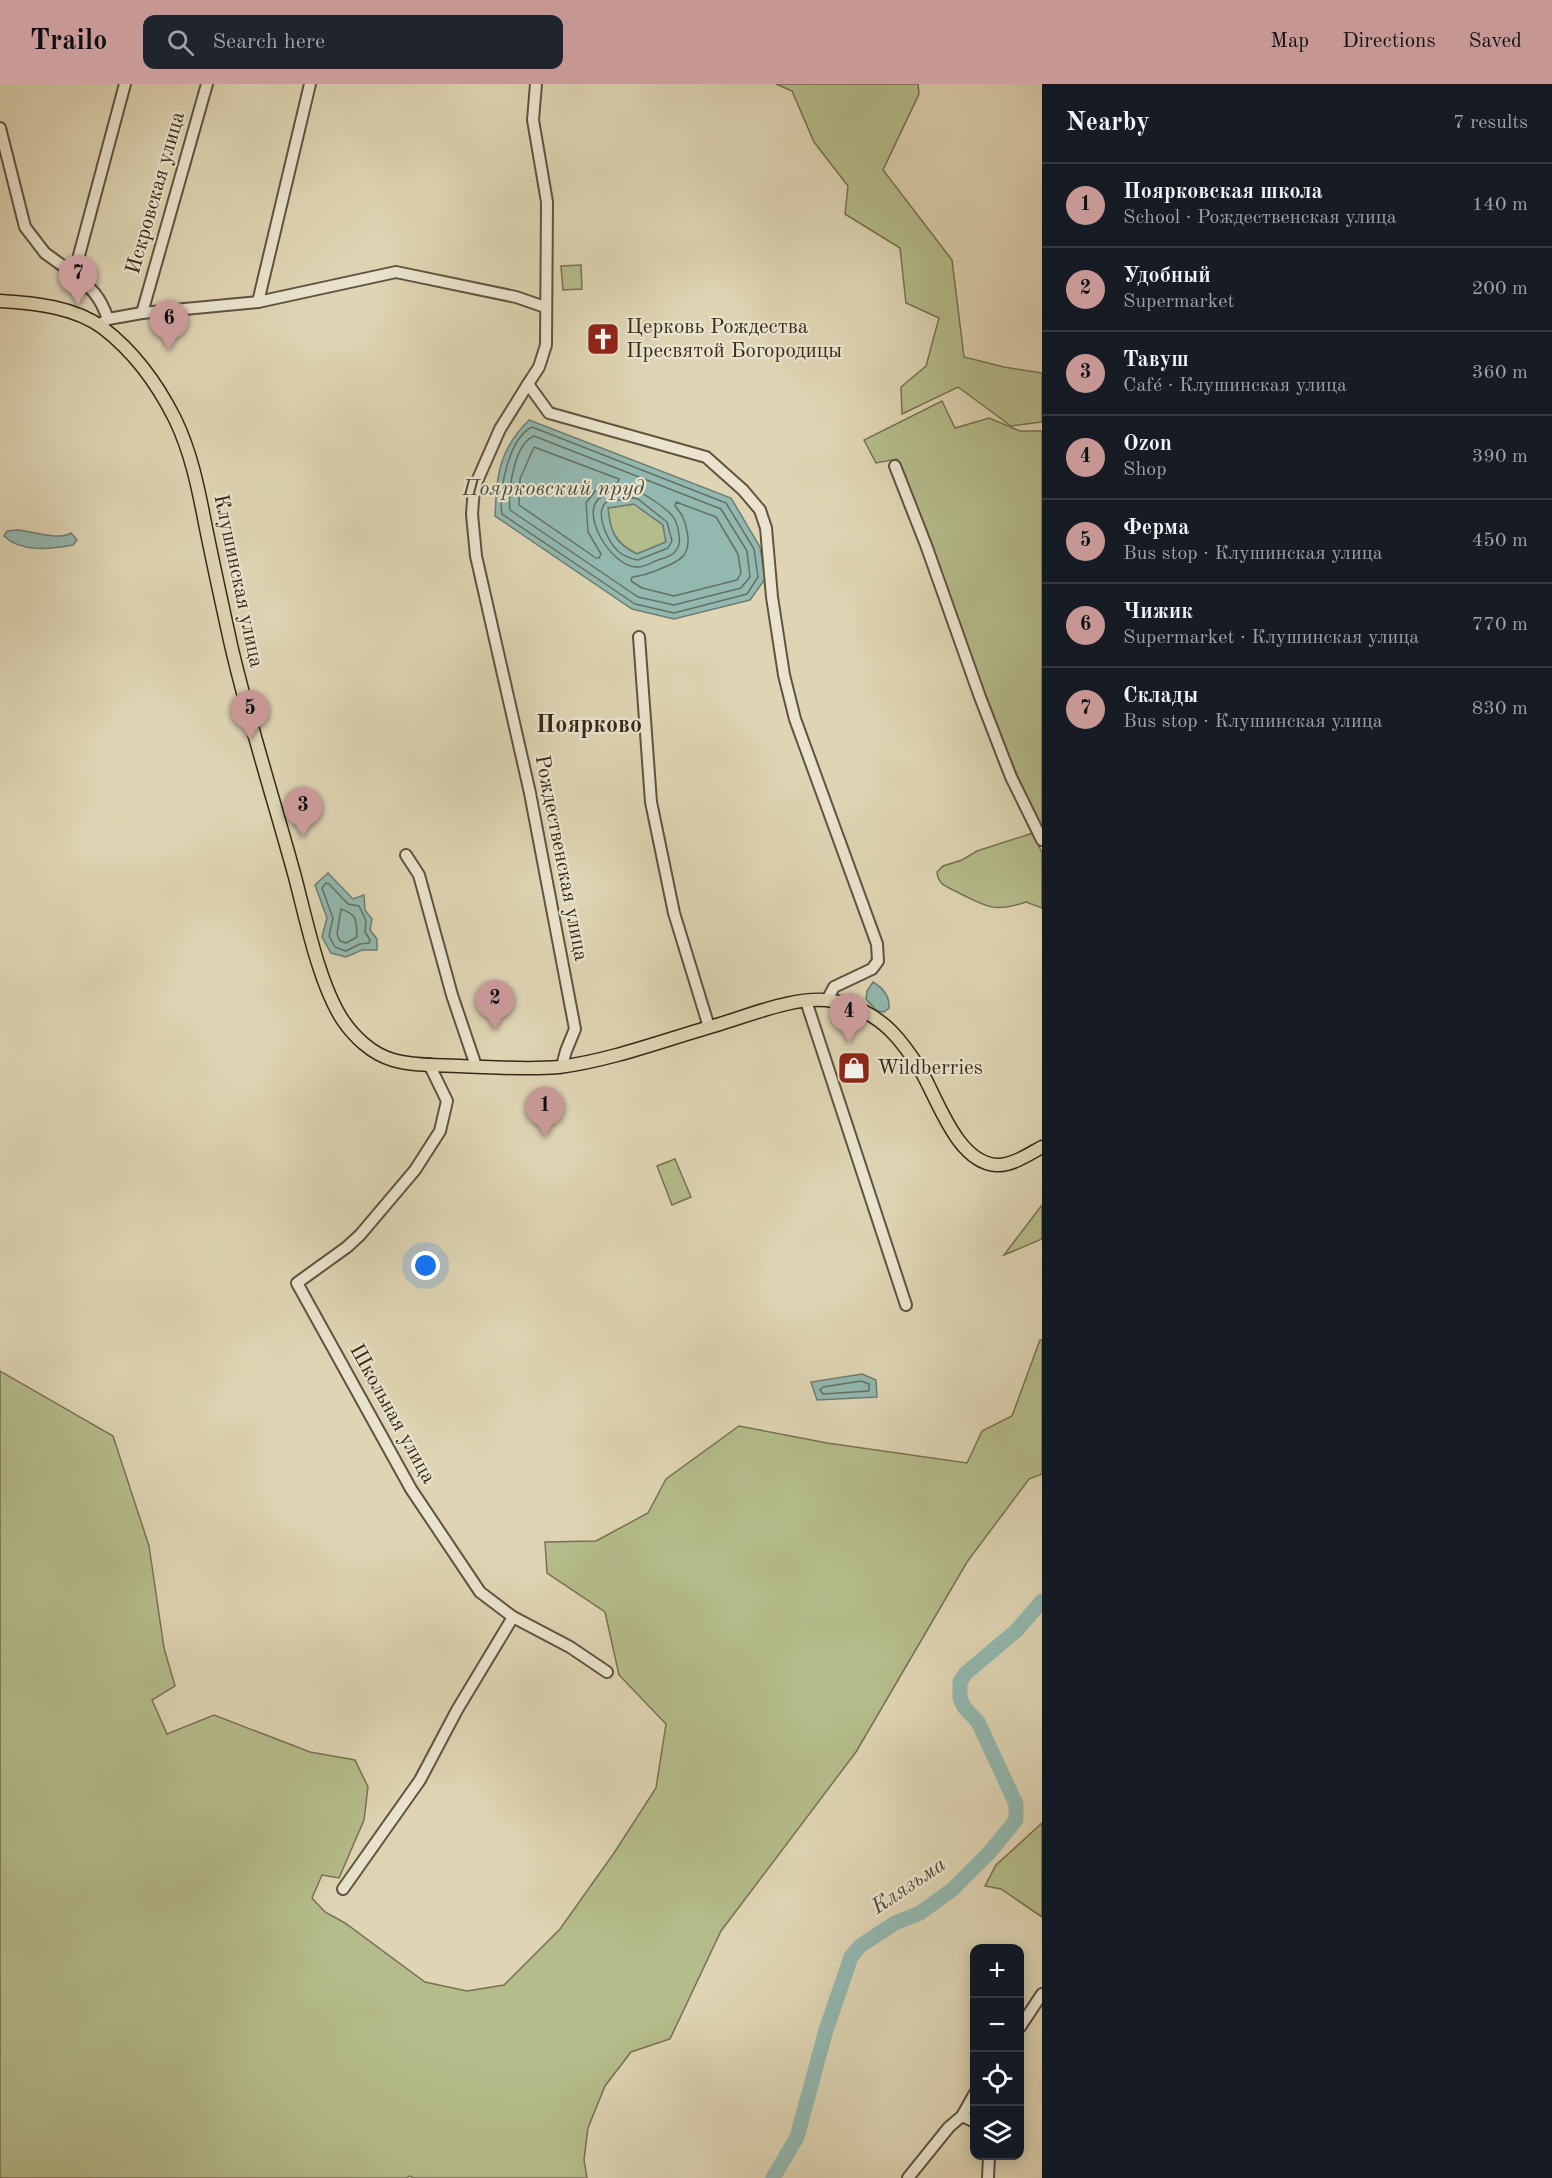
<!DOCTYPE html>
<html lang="en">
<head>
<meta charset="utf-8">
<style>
  body { margin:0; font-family:"Old Standard TT",serif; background:#20242c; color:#f1f3f6 }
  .controls { position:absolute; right:18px; bottom:18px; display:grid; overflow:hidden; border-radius:12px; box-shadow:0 3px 15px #0003 }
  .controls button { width:54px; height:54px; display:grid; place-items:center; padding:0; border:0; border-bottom:2px solid #363941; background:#171b24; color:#f1f3f6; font:30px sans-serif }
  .you { position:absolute; left:426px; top:1182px; width:21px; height:21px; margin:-15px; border:4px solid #fff; border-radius:50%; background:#1a73e8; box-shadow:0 0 0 9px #1a73e833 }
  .badge { display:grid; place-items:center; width:39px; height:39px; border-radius:50%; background:#c59692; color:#111; font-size:20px; font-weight:700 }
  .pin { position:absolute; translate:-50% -50px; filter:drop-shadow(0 2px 3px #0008) }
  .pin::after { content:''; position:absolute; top:32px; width:21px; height:18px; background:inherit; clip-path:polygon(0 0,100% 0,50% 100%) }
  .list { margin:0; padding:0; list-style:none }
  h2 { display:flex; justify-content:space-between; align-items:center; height:78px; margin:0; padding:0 24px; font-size:26px }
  h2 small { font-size:20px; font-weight:400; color:#9ea1a6 }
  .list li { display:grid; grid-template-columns:39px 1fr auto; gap:18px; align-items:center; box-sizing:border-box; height:84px; padding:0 24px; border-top:2px solid #363941 }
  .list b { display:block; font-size:22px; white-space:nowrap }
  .list p { margin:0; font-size:20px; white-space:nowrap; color:#9ea1a6 }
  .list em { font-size:20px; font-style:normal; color:#9ea1a6 }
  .icon { flex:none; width:33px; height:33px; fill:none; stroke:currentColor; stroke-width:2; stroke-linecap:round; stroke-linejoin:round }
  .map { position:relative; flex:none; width:1042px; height:2094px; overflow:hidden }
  header { display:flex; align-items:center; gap:36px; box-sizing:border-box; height:84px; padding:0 30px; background:#c59692; color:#111 }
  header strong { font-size:28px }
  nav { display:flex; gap:33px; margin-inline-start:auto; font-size:21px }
  .search { width:420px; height:54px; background:#20242c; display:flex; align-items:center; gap:15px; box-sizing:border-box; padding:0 21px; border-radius:12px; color:#9ea1a6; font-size:22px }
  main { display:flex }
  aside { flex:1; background:#171b24 }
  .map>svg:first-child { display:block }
  .green { fill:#b5bc8b; stroke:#767251; stroke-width:1.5 }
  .water { fill:#93b8b0; stroke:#6e7e73; stroke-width:1.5; fill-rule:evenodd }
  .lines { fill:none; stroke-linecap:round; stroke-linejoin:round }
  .shore { stroke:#657064; stroke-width:1.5 }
  .river { stroke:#93b8b0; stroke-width:15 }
  .minor-casing { stroke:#61533e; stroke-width:14 }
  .major-casing { stroke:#372817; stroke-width:15 }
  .minor { stroke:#eae4ce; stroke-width:10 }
  .major { stroke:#dfd5b4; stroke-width:12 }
  .labels { text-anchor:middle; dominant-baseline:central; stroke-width:4.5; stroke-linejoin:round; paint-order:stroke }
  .street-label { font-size:21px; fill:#372817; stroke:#eae4ce }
  .poi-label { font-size:21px; fill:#372817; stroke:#eae4ce; text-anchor:start }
  .water-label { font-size:22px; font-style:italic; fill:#4e4c3d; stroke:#eae4ce }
  .quarter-label { font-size:24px; font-weight:bold; fill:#372817; stroke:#eae4ce }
</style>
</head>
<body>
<header>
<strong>Trailo</strong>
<div class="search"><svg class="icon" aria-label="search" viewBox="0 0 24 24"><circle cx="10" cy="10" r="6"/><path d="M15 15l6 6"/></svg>Search here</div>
<nav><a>Map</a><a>Directions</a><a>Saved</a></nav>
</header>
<main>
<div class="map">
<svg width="1042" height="2094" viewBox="0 0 1042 2094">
  <rect width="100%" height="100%" fill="#dfd5b4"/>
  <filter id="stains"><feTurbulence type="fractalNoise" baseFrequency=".00333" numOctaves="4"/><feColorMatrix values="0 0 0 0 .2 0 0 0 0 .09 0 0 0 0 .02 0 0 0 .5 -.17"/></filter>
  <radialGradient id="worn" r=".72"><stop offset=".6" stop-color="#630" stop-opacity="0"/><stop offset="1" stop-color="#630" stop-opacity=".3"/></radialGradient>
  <!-- green -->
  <g class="green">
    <polygon points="776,0 918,0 919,10 883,86 952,176 964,273 1004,283 1042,289 1042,338 1011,342 958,303 902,330 901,303 926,282 939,234 906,219 900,164 845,130 848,102 814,58 792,7"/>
    <polygon points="581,181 582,205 563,206 561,182"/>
    <path d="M942,317L955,344L989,334L1020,347H1042V747C986,626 944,500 897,375L876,379L864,356Z"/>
    <path d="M634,420L663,441L666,458L637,470C615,459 610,447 608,424Z"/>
    <path d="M1033,749L1042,769V824L1026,818C992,830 984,821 955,807C945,802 938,800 937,788L943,782L962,776L977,767Z"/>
    <polygon points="675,1075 691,1113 672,1121 657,1082"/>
    <polygon points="1042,1121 1042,1155 1004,1171"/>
    <polygon points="1040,1256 1042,1256 1042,1390 1029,1395 967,1478 856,1668 721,1847 670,1955 631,1968 605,2002 588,2044 584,2076 587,2094 415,2094 409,2092 407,2094 0,2094 0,1287 113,1352 149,1462 164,1564 175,1602 152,1616 167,1650 214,1631 310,1668 355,1676 368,1703 364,1736 339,1794 322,1791 312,1814 325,1828 345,1839 425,1898 467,1907 504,1901 560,1845 614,1769 656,1704 666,1640 619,1591 605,1528 547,1489 545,1458 596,1457 648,1429 666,1395 739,1342 827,1359 967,1379 982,1347 1012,1332"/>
    <polygon points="1042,1739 1042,1833 1001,1805 985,1802 996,1781"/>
  </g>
  <!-- water -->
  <g class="water">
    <path d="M529,336L731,414L760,463L765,495L750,516L674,535L632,525L495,432C497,391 498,367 529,336ZM634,420L663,441L666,458L637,470C615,460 610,447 608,424Z"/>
    <path d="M17,446C33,447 58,457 71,449L77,456L73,461C52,465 21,469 4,452L7,447Z"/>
    <polygon points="328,789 353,815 364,811 365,826 372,835 370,846 377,855 377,866 362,866 346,873 331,869 322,853 327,834 315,801"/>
    <path d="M873,898C883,904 890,912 889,924L884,928L877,927L866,915L867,907Z"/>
    <polygon points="862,1290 876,1296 877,1313 817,1316 811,1298"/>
  </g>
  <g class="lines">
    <!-- shore -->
    <g class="shore">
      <path d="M532,343L726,419L754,465L758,493L747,510L674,529L635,520L502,430C498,407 509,354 532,343Z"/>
      <path d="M534,352L721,425L747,467L750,493L741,504L674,521L638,513L510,426C508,406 514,360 534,352Z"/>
      <polygon points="534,363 619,395 617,400 596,406 586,419 588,448 601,470 599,474 596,474 519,421 520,395"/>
      <path d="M632,406C642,407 668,425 674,434C678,441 682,458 677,465C673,472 665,474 658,476C651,479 643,484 636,483C611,482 578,428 601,413C609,407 623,408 632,406Z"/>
      <path d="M633,414L638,415L667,438L672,457L668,464L638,476C632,475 624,472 619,468C608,458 594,430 606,418Z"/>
      <path d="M676,418L716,433L738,470L741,489L737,496L674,512L642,504L631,497L632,493C642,492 651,489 660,485C680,477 692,472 687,447C685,436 682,430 675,422Z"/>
      <polygon points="326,799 329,800 348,820 359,822 366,837 365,848 370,856 369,859 360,860 346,867 335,863 329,852 333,834 322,804"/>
      <path d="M341,825C358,831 356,836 357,853L346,859L340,857L337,850Z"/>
      <polygon points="861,1297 869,1300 869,1307 823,1310 820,1306 823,1303"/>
    </g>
    <!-- river -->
    <polyline class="river" points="773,2094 797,2053 826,1946 851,1873 860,1862 895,1839 920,1829 953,1805 989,1769 1016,1736 1016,1720 978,1638 964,1623 960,1614 960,1598 966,1589 1016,1547 1042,1517"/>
    <!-- minor casing -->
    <g class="minor-casing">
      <g id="minor">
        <polyline points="536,0 533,36 547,118 546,261 539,283 528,300 549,329 706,373 743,406 760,426 766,444 772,513 784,591 795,635 877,860 878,877 872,885 834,903 827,916"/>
        <polyline points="0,44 25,143 45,169 74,190"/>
        <polyline points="258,218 310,0"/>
        <polyline points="142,229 207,0"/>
        <path d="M108,235C100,212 92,205 74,190L125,0"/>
        <polyline points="99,241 108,235 142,229 258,218 396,188 516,213 545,223"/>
        <polyline points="528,300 500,345 474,404 472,430 476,472 530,709 575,945 566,967 562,982"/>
        <polyline points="895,382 926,461 980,613 1011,693 1042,756"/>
        <polyline points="639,553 651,718 674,829 709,943"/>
        <polyline points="406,771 419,791 452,911 476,982"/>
        <polyline points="806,917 906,1221"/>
        <polyline points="429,980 447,1017 440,1047 415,1086 360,1151 347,1163 297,1199 411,1405 480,1508 513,1533 570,1563 607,1588"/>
        <polyline points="343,1805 420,1696 457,1626 513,1533"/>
        <polyline points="1020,1943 1042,1910"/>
        <polyline points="962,2032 975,2038"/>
        <polyline points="908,2094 949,2043 962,2032 975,2009"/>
        <polyline points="988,2094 989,2072"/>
      </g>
    </g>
    <!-- major casing -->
    <g class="major-casing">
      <path id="major" d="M0,217C35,219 75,223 103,244C133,267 158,301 175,335C191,368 198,403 205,439C213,479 222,520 231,561C249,639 274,716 295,793C306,835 319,899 342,935C354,953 372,970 393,976C413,982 438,981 459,982C492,983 526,986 559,983C613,976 667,955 720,940C753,930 798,911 833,917C854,920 876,932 891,947C902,958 913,974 921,987C938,1016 957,1078 996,1081C1012,1082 1029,1070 1042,1063"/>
    </g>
    <!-- minor -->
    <use href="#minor" class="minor"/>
    <!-- major -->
    <use href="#major" class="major"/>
  </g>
  <!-- icons -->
  <defs>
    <g id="church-square" transform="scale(1.725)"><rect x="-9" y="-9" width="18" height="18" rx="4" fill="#8f2418" stroke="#eae4ce"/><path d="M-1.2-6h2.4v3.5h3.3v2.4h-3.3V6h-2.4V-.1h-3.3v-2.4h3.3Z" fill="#fff"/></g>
    <g id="shop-square" transform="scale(1.725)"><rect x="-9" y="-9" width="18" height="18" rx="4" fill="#8f2418" stroke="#eae4ce"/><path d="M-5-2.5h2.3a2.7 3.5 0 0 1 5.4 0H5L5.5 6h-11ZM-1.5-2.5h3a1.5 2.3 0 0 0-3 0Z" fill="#fff"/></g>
  </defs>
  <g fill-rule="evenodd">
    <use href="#church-square" x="603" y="255"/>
    <use href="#shop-square" x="854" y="984"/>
  </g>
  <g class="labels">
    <!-- street labels -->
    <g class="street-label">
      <text transform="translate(156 109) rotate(-74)">Искровская улица</text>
      <text transform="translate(238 497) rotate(78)">Клушинская улица</text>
      <text transform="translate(561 774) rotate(79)">Рождественская улица</text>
      <text transform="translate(392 1330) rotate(61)">Школьная улица</text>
    </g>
    <!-- poi labels -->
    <g class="poi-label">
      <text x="626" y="243">Церковь Рождества<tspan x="626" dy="24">Пресвятой Богородицы</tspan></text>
      <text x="877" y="984">Wildberries</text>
    </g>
    <!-- water labels -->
    <g class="water-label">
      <text x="553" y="405">Поярковский пруд</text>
      <text transform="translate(909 1802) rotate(-34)">Клязьма</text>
    </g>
    <!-- quarter labels -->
    <g class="quarter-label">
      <text x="589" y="642">Поярково</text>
    </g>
  </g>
  <rect width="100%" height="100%" filter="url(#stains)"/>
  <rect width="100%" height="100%" fill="url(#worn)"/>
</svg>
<div class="controls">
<button>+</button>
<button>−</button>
<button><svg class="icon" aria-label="locate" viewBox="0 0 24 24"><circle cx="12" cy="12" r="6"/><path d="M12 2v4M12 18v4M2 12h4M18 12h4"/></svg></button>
<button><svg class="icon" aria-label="layers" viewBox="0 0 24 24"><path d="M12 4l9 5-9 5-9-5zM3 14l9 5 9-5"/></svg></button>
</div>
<div class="you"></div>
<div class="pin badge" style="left:545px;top:1053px">1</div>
<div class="pin badge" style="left:495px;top:946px">2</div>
<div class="pin badge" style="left:303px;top:753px">3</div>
<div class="pin badge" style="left:849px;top:959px">4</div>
<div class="pin badge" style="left:250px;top:656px">5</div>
<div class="pin badge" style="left:169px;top:266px">6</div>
<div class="pin badge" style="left:78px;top:221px">7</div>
</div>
<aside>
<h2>Nearby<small>7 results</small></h2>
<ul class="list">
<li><span class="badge">1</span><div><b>Поярковская школа</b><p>School · Рождественская улица</p></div><em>140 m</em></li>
<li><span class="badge">2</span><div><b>Удобный</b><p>Supermarket</p></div><em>200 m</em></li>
<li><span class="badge">3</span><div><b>Тавуш</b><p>Café · Клушинская улица</p></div><em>360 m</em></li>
<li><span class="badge">4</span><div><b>Ozon</b><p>Shop</p></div><em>390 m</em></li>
<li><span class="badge">5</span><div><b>Ферма</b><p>Bus stop · Клушинская улица</p></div><em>450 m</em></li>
<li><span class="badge">6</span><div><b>Чижик</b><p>Supermarket · Клушинская улица</p></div><em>770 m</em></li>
<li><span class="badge">7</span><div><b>Склады</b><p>Bus stop · Клушинская улица</p></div><em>830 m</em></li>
</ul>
</aside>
</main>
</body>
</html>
